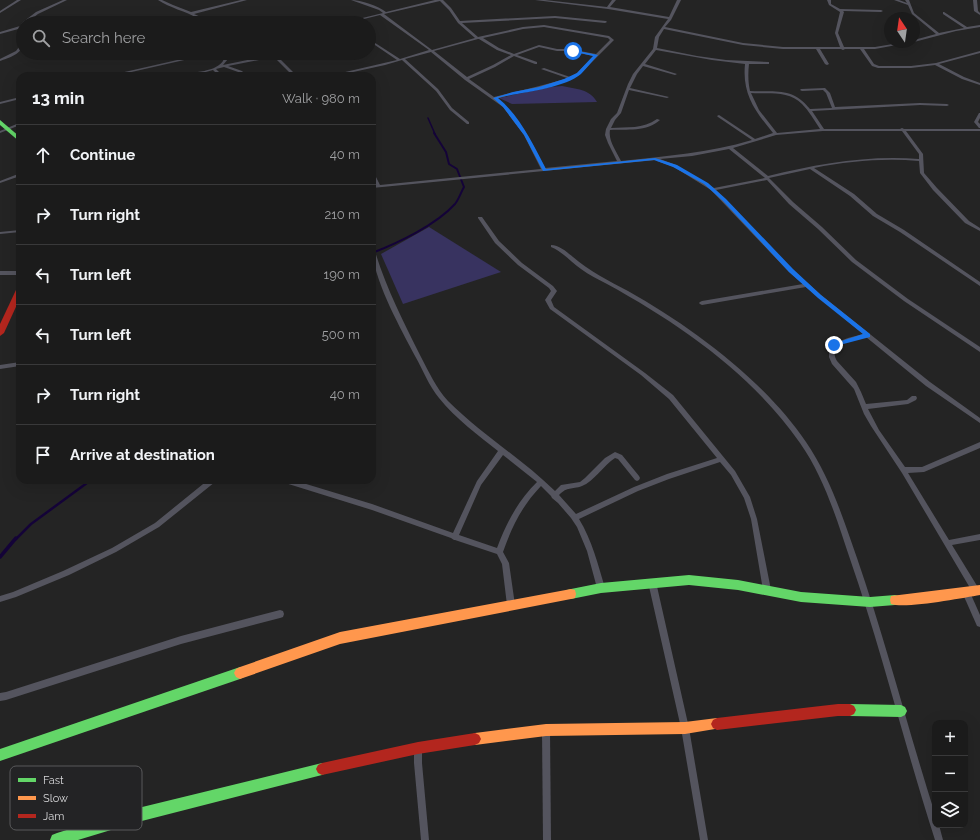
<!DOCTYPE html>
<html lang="en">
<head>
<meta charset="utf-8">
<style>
  body { margin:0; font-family:Raleway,sans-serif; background:#282828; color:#f1f3f6 }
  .controls { position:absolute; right:12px; bottom:12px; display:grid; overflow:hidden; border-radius:8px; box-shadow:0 4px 16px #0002 }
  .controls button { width:36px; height:36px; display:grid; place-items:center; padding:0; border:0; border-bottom:1px solid #39393a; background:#1b1b1b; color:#f1f3f6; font:20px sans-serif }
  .compass { position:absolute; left:884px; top:12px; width:36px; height:36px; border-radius:50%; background:#1b1b1b; box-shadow:0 4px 16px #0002; rotate:347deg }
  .stop { position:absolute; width:12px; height:12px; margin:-9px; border:3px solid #1a73e8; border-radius:50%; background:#fff }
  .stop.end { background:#1a73e8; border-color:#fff; box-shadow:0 1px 4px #0008 }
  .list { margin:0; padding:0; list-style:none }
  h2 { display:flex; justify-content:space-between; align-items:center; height:52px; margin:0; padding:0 16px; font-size:17px }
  h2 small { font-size:13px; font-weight:400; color:#a0a1a3 }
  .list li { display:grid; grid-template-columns:26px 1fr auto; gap:12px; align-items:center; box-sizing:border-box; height:60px; padding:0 16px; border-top:1px solid #39393a }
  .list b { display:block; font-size:15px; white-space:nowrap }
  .list em { font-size:13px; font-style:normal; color:#a0a1a3 }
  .icon { flex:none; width:22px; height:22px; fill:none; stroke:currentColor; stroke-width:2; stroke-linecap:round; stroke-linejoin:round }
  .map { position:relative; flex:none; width:980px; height:840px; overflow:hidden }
  .search { position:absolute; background:#1b1b1b; box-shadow:0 4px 16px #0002; left:16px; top:16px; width:360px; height:44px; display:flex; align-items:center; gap:10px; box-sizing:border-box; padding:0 14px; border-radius:22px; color:#a0a1a3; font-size:15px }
  .panel { position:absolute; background:#1b1b1b; box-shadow:0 4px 16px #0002; left:16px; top:72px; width:360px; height:412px; border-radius:12px }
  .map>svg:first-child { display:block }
  .green { fill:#383360 }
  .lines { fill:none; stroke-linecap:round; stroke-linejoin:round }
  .stream-far3 { stroke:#140338; stroke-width:1.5 }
  .stream-far2 { stroke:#140338; stroke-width:2 }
  .stream-far1 { stroke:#140338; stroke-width:2.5 }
  .stream { stroke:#140338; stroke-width:3.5 }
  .street { fill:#54545e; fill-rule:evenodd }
  .fast { fill:#63d668; fill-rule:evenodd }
  .slow { fill:#ff974d; fill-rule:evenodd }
  .jam { fill:#b3261e; fill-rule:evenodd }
  .route { fill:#1a73e8 }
  .key { fill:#232325; stroke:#59595b; stroke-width:1 }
  .key-label { font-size:11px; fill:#d8d8da }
</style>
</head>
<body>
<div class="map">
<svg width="980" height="840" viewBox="0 0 980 840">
  <rect width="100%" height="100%" fill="#242424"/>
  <!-- green -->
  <g class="green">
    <path d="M562,86C576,89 590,89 597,102L512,104L499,98L551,87Z"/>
    <polygon points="429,227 501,272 403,304 381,254"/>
  </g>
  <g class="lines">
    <!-- stream-far3 -->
    <polyline class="stream-far3" points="428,118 435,134"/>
    <!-- stream-far2 -->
    <path class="stream-far2" d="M372,253C398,243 436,225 455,204C459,199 461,192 464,187L457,169L449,164L446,152L434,133"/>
    <!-- stream-far1 -->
    <polyline class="stream-far1" points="16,539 31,524 91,480"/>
    <!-- stream -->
    <polyline class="stream" points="0,557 16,538"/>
    <!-- street -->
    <g class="street">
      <polygon points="17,0 21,0 0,13 0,11"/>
      <polygon points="63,0 67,0 38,14 26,23 23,23 22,28 0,34 0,32 20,26 23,22 36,12"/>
      <path d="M158,0H162L173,5L191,12L241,0H247L194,14L203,18L209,23C204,23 201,20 197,18C185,11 170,8 158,0Z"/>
      <path d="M351,0C361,0 378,6 386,12L435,0H443L451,8L460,21L555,16L606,21L607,22L605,23L555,18L462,23L478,37L523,27L544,25L609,36L614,40L579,75L567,81L540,89L513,94L496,99C520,115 532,144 545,168L617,161L608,143L605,135L606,129L611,119L617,113L628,84L633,74L653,49L655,37L668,19L608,9L535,0H545L607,7L612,0H616L610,7L669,17L677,0H681L671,20L665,27L743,43L783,47H840L835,33L840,12L829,5L827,0H831V4L840,9L881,10L883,11L881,12L843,11L844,12L838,33L844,47H875L905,42H913L875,49H864L874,64L879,66H911L936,63L980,51V53L939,64L964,77L980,83V85L962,79L935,65L911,68H878L872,66L860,49H845L843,50L841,49H820L829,64L827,65L825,64L816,49H783L743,45L664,29L659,37L657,48L697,56L726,60L769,62V64H749C748,73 748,82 750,91C775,92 793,87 810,109L832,108L826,93L823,90L802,91L800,90L801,89L825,88L830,93L835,107L920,103L947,104L949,105L947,106L920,105L812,111L824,129H900L902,128L904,129H980V131H906L923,154L924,173L937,188L969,221L980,228V231L965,223L933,190L920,173L919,161C884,158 849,161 814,168L854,194L877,214L904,230L980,282V286L900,232L873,216L850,196L810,169L769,178L793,202L822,227L856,260L908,299L980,347V352L904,301L852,262L818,229L789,204L767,180L716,190L793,270L821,295L930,382L980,418V423L926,386L866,337L851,341L836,346C834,352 834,356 837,361L856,382L861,392L866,404L907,400L912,396H916L917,398L916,400L908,404L868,409L879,430L905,467H922L980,442V448L924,472L908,473L949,540L980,534V540L952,545L979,589L980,591L979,593L976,594L973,593L902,473L871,426L864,414L854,389L832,364L829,357V351L832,344L848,338L863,334L806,287L702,305L700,304L699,303L700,302L702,301L803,284L789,272L711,190L674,167L657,161L656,160L372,188V186L376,185L372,178V173H374L380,185L541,169L524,135L503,107L465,80L431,52L405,59L438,89L452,108L469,122V124H467L450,110L436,91L402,60L385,65L335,76H328L397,60L369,41V39L400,59L429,50L380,15L348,23H342L383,13L379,10ZM440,1L449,10L458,23L475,38L432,50L384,14ZM544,27L608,38L610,40L596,54L569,49H557L539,45L514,54L499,48L483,38L523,29ZM478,39H479L497,50L511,55L493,65L467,77L434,51ZM539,47L557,51H569L594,56L577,73L570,77L544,68L541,69L567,78L565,79C541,86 518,91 494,97L469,79L495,67L514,56L535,64H537V62L517,55ZM656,50L712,60L745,64C742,94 755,111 773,133L755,139L719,115L717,116L718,117L752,140C709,153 666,156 621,161C617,152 608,141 610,130C627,129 647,132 660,120L657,119C643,129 627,127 611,128L615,120L621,113L629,90L667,98L669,97L630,88L637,74L643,66L675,75L677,74L645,64ZM751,93C768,94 789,90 802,104C809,111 814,120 820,129L777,133L759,110ZM823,131H902L919,154V159C867,155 818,164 768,176L733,148L776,135ZM729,149L765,178L714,188L676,165L660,159L692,156Z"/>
      <polygon points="894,0 899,0 907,3 905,0 909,0 914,13 939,33 964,28 943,14 943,12 944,12 967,27 980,25 980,27 956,31 914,42 914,40 936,34 912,14 908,5"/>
      <polygon points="973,0 977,0 978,11 980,13 980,15 974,11"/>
      <path d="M22,43H23C23,54 8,58 0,61V59L16,51Z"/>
      <polygon points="208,53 215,53 114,76 107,76"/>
      <path d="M225,53H229L228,59L223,65L282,53H289L277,56L297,76H293L274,57L228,66L242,71L243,72L241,73L224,67L216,69L223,76H219L213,70L195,75L180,76C192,71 218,73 224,59C225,57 225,55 225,53Z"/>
      <polygon points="20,97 20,99 0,104 0,102"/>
      <polygon points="979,113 980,113 980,118 978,122 980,124 980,128 979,128 974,122"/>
      <polygon points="19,123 20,123 20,125 0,133 0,131"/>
      <polygon points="18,174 20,174 20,176 0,183 0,181"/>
      <path d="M478,217H482L499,241L522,263L553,286L557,291L551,300L554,307L645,373L673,395L735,471L750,497L757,519L771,590L770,592L767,593L764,592L763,590L751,519L744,498L731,475L720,462L669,479L638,491L579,519C592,540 598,565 605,588L604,590L601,591L598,590L597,588L587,551L577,527L571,518L558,503L552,498L551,496L541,486C522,506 512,526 503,552L509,563L515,605L514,607L511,609L508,607L507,605L502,564L497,554L455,540H454L451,538L372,510L282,482L281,480H293L372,504L453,533L477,481L498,451C478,435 456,419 439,398C429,386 423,370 415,356C400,327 372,278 372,246L374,248C385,286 403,321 421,357C429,372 436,388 448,401C481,434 521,458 555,491L561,485L580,482L585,478L605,458L615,452L622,455L639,476L640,478L639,480L637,481L635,480L618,459L615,458C604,465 593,482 582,486C571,490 568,486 559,495L576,514L634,487L667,474L717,458L669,399L641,375L550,309L545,300L551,291L549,288L518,265L495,243L478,218ZM503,455L537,482C517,502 507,522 497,548L459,535L481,485Z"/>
      <polygon points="20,230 20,232 0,234 0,232"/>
      <path d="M551,245C559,245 567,252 573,257C589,271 609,281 628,291C692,327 765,381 806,442C830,477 843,518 857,558C886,642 908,729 935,814V825H939L943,840H935C905,747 882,651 850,559C837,520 824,477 800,443C752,374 680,324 607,284C598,279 589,275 581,269C571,262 563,252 551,247Z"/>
      <rect x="0" y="271" width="20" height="4"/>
      <polygon points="20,362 20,366 0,369 0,365"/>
      <polygon points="208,480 216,480 215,482 159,527 116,552 69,575 16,597 0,602 0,596 13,592 63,571 112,548 155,523"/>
      <polygon points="652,579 655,580 656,582 689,728 708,840 700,840 681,728 648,582 649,580"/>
      <polygon points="966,589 969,590 980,615 980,627 977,626 962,592 963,590"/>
      <polygon points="280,610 283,611 284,614 283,617 280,618 181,644 6,700 0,701 0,693 6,692 181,636"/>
      <polygon points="546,726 549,727 550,730 551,840 543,840 542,730 543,727"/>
      <polygon points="418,744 421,745 422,748 422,763 429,840 421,840 414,763 414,748 415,745"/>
    </g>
    <!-- fast -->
    <g class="fast">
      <polygon points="0,120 20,137 20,142 0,125"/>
      <polygon points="689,575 738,580 801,592 870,597 895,595 899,596 900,600 899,604 895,605 870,607 801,602 738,590 689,585 601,593 571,599 567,598 566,594 567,590 571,589 601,583"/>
      <polygon points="240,667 244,669 246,673 244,677 240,679 0,761 0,749"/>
      <polygon points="850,704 901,705 905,707 907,711 905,715 901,717 850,716 846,714 844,710 846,706"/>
      <polygon points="322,763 326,765 328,769 326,773 322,775 134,823 78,840 50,840 52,835 57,833 134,809"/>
    </g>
    <!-- slow -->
    <g class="slow">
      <path d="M980,585V595C962,598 905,609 891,604L890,600L891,596Z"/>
      <polygon points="571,589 575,590 576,594 575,598 571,599 340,644 240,679 236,677 234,673 236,669 240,667 340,632"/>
      <polygon points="717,718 721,720 723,724 721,728 685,734 546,736 475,745 471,743 469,739 471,735 475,733 546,724 685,722"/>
    </g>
    <!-- jam -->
    <g class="jam">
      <polygon points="20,287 20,298 4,333 0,336 0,324 16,290"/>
      <polygon points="838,704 850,704 854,706 856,710 854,714 850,716 838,716 717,730 713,728 711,724 713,720 717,718"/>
      <polygon points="475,733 479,735 481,739 479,743 475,745 418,754 322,775 318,773 316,769 318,765 322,763 418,742"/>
    </g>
  </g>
  <!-- route -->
  <path class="route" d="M571,51L573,50L598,55C592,61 587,68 581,74C563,89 521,92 498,98C520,116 533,144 546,169L655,158L677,165L708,183L726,199L793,269L821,295L870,334V337L832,347V344L863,334L818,298L789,272L723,201L704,184L673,167L654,160L543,171L524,135L503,107L493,98L513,92L539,87L564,79L577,73L593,56Z"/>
  <!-- legend -->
  <rect x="10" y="766" width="132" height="64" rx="6" class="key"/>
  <rect x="18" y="778" width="18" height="4" fill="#63d668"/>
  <rect x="18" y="796" width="18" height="4" fill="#ff974d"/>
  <rect x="18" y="814" width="18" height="4" fill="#b3261e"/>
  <g class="key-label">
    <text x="43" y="784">Fast</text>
    <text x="43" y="802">Slow</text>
    <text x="43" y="820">Jam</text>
  </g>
</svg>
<div class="controls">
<button>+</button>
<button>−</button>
<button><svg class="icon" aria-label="layers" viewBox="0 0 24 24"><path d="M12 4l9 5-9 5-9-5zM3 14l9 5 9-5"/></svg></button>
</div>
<svg class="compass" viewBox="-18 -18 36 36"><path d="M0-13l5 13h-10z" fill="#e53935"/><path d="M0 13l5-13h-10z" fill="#a0a1a3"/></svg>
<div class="stop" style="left:573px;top:51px"></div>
<div class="stop end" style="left:834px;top:345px"></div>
<div class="search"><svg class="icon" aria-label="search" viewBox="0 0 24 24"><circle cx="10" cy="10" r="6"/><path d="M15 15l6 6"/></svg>Search here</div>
<section class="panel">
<h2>13 min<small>Walk · 980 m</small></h2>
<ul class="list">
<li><svg class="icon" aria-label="ahead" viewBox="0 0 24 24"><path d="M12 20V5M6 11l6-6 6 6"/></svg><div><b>Continue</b></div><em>40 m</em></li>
<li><svg class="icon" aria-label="right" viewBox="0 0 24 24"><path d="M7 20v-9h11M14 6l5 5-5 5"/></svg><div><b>Turn right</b></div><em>210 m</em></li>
<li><svg class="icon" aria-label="left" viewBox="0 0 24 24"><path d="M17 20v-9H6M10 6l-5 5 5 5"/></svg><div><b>Turn left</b></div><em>190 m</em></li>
<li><svg class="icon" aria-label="left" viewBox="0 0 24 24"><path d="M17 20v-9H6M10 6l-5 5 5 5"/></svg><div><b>Turn left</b></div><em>500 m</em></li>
<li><svg class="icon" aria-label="right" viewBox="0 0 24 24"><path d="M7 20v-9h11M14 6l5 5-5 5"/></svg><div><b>Turn right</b></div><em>40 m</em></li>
<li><svg class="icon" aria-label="arrive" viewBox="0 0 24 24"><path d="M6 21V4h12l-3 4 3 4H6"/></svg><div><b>Arrive at destination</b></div></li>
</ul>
</section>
</div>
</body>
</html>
